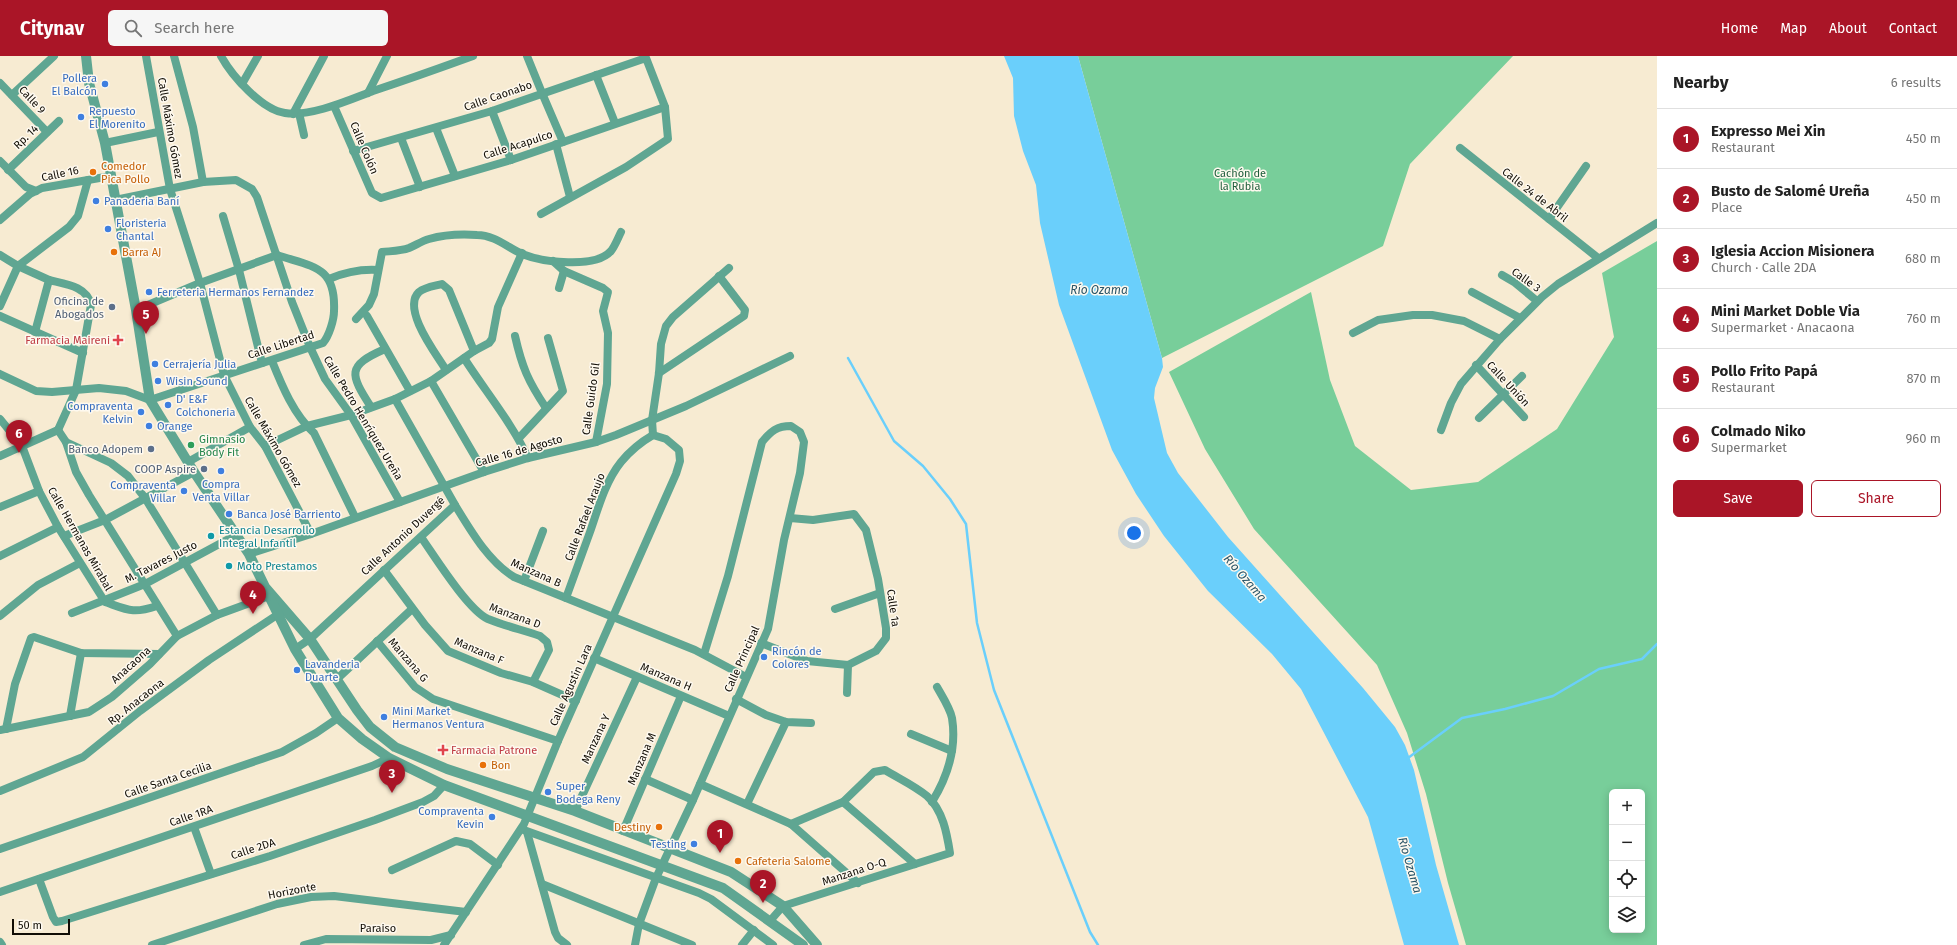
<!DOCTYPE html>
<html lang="en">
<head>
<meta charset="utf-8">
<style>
  body { margin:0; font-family:"Fira Sans",sans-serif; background:#f6f6f6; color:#222 }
  .controls { position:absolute; right:12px; bottom:12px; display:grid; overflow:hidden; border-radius:6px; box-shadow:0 2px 10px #0003 }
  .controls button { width:36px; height:36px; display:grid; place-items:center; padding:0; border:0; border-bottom:1px solid #e0e0e0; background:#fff; color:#222; font:20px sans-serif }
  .scale { position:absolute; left:12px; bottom:10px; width:58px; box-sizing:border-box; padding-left:4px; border:2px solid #110d05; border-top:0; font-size:11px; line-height:14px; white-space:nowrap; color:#110d05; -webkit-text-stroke:3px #fef9ef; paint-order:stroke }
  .you { position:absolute; left:1134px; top:477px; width:14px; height:14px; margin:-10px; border:3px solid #fff; border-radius:50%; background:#1a73e8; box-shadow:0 0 0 6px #1a73e833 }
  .badge { display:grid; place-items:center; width:26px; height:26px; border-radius:50%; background:#aa1527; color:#fff; font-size:13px; font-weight:700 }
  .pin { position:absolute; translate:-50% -33px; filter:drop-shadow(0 1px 2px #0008) }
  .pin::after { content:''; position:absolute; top:21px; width:14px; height:12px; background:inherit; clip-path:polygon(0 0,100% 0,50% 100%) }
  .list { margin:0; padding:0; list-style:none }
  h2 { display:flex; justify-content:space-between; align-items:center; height:52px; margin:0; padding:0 16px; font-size:17px }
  h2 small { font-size:13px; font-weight:400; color:#767676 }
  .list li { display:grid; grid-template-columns:26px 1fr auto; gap:12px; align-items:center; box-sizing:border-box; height:60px; padding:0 16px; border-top:1px solid #e0e0e0 }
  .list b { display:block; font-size:15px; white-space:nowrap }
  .list p { margin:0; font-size:13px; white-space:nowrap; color:#767676 }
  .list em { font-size:13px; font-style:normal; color:#767676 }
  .actions { display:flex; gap:8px; padding:12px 16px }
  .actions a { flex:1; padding:9px 0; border:1px solid #aa1527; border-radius:6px; text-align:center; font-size:14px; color:#aa1527 }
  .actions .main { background:#aa1527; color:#fff }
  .icon { flex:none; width:22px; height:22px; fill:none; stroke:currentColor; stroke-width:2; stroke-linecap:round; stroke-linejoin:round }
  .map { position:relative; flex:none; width:1657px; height:889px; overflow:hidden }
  header { display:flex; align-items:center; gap:24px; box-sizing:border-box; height:56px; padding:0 20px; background:#aa1527; color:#fff }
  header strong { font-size:19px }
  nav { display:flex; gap:22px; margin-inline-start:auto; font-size:14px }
  .search { width:280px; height:36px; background:#f6f6f6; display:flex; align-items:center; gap:10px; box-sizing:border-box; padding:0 14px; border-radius:6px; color:#767676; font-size:15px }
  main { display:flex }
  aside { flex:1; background:#fff }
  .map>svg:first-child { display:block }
  .forest { fill:#78ce9a; fill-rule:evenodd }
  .water { fill:#6acffb }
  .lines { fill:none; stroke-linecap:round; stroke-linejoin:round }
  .stream { stroke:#6acffb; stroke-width:2.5 }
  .minor { stroke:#5fa692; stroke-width:8 }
  .tertiary { stroke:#5fa692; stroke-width:10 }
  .shop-dot { fill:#3f7fe0; stroke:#fef9ef; stroke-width:1.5 }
  .food-dot { fill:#e8710a; stroke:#fef9ef; stroke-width:1.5 }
  .service-dot { fill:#5c6f8a; stroke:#fef9ef; stroke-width:1.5 }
  .health-dot { fill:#e0444e; stroke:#fef9ef; stroke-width:1.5 }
  .leisure-dot { fill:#2e9e5b; stroke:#fef9ef; stroke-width:1.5 }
  .culture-dot { fill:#0f9aa8; stroke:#fef9ef; stroke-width:1.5 }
  .labels { text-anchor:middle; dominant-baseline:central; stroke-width:3; stroke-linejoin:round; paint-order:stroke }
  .shop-label { font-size:11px; fill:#366cbe; stroke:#fef9ef; text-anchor:start }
  .street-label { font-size:11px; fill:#110d05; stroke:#fef9ef }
  .food-label { font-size:11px; fill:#c56008; stroke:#fef9ef; text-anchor:start }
  .park-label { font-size:11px; fill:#1f5e3c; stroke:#fef9ef }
  .service-label { font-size:11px; fill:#4e5e75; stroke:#fef9ef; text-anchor:end }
  .health-label { font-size:11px; fill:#be3a42; stroke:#fef9ef; text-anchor:end }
  .leisure-label { font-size:11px; fill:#27864d; stroke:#fef9ef; text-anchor:start }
  .culture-label { font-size:11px; fill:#0d838f; stroke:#fef9ef; text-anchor:start }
  .water-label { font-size:12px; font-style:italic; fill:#2a5568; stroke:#fef9ef }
</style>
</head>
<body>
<header>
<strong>Citynav</strong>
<div class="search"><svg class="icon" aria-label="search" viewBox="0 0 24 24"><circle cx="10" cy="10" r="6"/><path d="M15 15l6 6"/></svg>Search here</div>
<nav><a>Home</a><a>Map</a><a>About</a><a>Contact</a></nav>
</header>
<main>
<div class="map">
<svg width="1657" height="889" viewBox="0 0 1657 889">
  <rect width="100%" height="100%" fill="#f7ebd2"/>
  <!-- forest -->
  <g class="forest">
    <polygon points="1078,0 1513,0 1410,108 1383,190 1162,302"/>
    <path d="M1657,185V889H1466L1448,827L1426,738L1407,677L1377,609L1254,473L1205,393L1169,316L1311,236L1330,324L1355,390L1411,434L1478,426L1557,373L1614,281L1602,217ZM1612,736H1642V874H1612Z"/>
  </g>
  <!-- water -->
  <polygon class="water" points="1004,0 1078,0 1162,302 1163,311 1155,332 1154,342 1167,397 1178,417 1228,481 1363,632 1395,671 1405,689 1414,714 1436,809 1459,889 1404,889 1368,761 1301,633 1272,598 1208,535 1164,480 1136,438 1112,394 1059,249 1040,167 1036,129 1023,95 1014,60 1013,22"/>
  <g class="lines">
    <!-- stream -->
    <g class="stream">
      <polyline points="848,302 894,385 923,410 950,443 966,468 977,567 994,634 1090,876 1098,889"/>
      <polyline points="1408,704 1408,702 1462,662 1505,653 1553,640 1599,613 1642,603 1657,588"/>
    </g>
    <!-- minor -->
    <g class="minor">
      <polyline points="146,0 170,133 200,227 224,319 250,371 265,390 311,478"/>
      <polyline points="174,0 193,71 203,126"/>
      <path d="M221,0C232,20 262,54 285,57C311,61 349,44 373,35C406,24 440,12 473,0"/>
      <polyline points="527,0 542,37 563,86"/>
      <polyline points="596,19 615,67"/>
      <polyline points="0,27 47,76"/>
      <polyline points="242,28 258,0"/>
      <polyline points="368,37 387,0"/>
      <polyline points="12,39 54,0"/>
      <polyline points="334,50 372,137 381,142 511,104 665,51"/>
      <polyline points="492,55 511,104"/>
      <polyline points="299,57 304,79"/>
      <polyline points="293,58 324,0"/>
      <polyline points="436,72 455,120"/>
      <polyline points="401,82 420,131"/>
      <polyline points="105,87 158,76"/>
      <polyline points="556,88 570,141"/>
      <polyline points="1460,92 1598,202"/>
      <polyline points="353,95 492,55 646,2 665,51 668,83 626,111 541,158"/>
      <polyline points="0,105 26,131 36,135"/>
      <polyline points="8,114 59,65"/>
      <polyline points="115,144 203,126 236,124 252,133 257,141 292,246 310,291 325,323 351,359 400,446"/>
      <polyline points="223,160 239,214 262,307"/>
      <polyline points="1549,163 1586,110"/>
      <polyline points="0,164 30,138 42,132 111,120"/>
      <polyline points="0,199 18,210 49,224 35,276"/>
      <polyline points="553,205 564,215 603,232 608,236 603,255 608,277 607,328 596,386"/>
      <polyline points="1502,219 1514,226 1537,245"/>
      <path d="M329,223C343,217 362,213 378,214"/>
      <path d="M49,224C65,228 87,230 91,249L76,334L58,374"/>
      <polyline points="559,232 564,215"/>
      <polyline points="1472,236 1520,262"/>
      <polyline points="0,250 18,210 69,171 78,160 88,124"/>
      <polyline points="136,254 200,227 277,199"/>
      <polyline points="0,260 83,297"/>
      <polyline points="367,260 410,335"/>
      <path d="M356,263L369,249L374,238L382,196C391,195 401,195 409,192C416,189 422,185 429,183C443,179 462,178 477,179C494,179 507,191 522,198C542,206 595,213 611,195C615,190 618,182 621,176"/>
      <polyline points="1353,277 1378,264 1413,259 1432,259 1464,265 1500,283"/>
      <path d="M515,280C522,311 528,325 546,352"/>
      <path d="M464,302C485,335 512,367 528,402"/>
      <path d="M272,305C282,330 294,359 314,377L355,461"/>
      <polyline points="1476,309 1524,361"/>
      <path d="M446,314C437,299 401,253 419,236C425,231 435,230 442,228L449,234L474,295"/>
      <polyline points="659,317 744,260 745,254 719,220"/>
      <path d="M0,318L36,335L52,336L99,332L126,335L150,344L323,287C329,280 334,264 334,255C336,210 313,211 277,199"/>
      <polyline points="431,325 484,416"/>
      <path d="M371,351C350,318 346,310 385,293"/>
      <polyline points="1479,362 1522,320"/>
      <path d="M0,363L22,390L39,435L58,471L105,546C128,554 133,558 157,550"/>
      <polyline points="58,374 66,386 111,407 128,420 145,442 217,559"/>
      <polyline points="1441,374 1451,347 1461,328 1500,283 1542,241 1558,228 1657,167"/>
      <polyline points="653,379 652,364 659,317 661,288 666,270 673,261 729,212"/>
      <polyline points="519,382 563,335 548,282"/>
      <polyline points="66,386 76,416 89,439 177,580"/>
      <polyline points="265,390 307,370 351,359 395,343 431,325 474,295 489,287 492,283 498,251 522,197"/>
      <polyline points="0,400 58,374"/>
      <polyline points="188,406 250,371"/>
      <path d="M455,449C471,475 488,505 514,521L695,594L746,621"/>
      <polyline points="0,451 39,435"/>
      <polyline points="64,480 105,464 194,416"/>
      <path d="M421,481C435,501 468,554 488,563C505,570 523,574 540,580L547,586L549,594L533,626"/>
      <polyline points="249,498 311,478 484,416 528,402 596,386 616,379 686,350 790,300"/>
      <polyline points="0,500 58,471"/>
      <polyline points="384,514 425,569 448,595 501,617 533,626 576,645"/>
      <polyline points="524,525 543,475"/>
      <path d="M566,542C574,520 582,498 590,476C598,453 605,426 621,406C630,395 641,386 653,379"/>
      <polyline points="835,553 880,537"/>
      <polyline points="72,557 145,528 236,479"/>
      <polyline points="0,560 38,529 80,507"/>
      <polyline points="377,585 415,631 433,643 558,685"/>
      <polyline points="761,587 807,605 848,609 876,595 886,582 886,572 878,523 866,474 854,458 813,464 790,462"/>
      <polyline points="295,593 310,583 455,449 395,343"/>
      <polyline points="594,602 729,660"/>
      <polyline points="337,623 412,553"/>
      <polyline points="847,637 848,609"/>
      <polyline points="736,643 766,659 786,666 811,667"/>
      <polyline points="70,660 81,597"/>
      <polyline points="6,673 15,628 31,582 34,581 81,597 159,598"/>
      <polyline points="0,674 89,656 112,641 150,608 177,580 217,559 269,540"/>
      <polyline points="911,678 952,695"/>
      <polyline points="645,723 693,744"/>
      <polyline points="700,728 791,768 858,827"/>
      <polyline points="0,735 83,701 140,655 209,604 277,559"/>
      <polyline points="843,746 915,808"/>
      <path d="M932,746C948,720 957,693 952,662C950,652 942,640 937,631"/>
      <polyline points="747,748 786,666"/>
      <polyline points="575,755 637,621"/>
      <polyline points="194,771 211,818"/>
      <polyline points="521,773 699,837 711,843 773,889"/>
      <polyline points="623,775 681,640"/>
      <polyline points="527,776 555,876 558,882 567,889"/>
      <polyline points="0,793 282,696 316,677 338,662"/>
      <polyline points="392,814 456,785 470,788 498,809"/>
      <polyline points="39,823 53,861 56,866 62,865 270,800 375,764 423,746 434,740 444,729"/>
      <polyline points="542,828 692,889"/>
      <polyline points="0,836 372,710 389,702"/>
      <path d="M770,865L783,850L950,797C947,778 943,754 927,740C915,730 898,722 885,714L874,716L843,746L791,768"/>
      <polyline points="0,886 2,889"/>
      <polyline points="152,889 277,848 311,841 334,840 466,856"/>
      <polyline points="304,889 326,883 431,884 451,879"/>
      <polyline points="444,889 524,768 558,685 676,418 680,405 679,394 666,383 653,379"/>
      <path d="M635,889L639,868L656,822L693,744L768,573L784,484L800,417L804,386L800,376L791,370C777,370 771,375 762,386L728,520L704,598"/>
      <polyline points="742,889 754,874"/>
    </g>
    <!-- tertiary -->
    <g class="tertiary">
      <polyline points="86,0 89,27 105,87 136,254 150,344 194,416 249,498 265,531 310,583 357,654 370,671 395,691 447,713 575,755 731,816 783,850 817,889"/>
      <polyline points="270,542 295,593 338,662 362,683 389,702 444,729 723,832 803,889"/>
    </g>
  </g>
  <!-- markers -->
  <g class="shop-dot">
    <circle cx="105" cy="28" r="4"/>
    <circle cx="81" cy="61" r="4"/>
    <circle cx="96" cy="145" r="4"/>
    <circle cx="108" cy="173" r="4"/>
    <circle cx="149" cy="236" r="4"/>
    <circle cx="155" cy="308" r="4"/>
    <circle cx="158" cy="325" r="4"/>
    <circle cx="168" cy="349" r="4"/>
    <circle cx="141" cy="356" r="4"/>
    <circle cx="149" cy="370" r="4"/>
    <circle cx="221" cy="415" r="4"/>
    <circle cx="184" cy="435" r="4"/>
    <circle cx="229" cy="458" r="4"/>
    <circle cx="764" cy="601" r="4"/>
    <circle cx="297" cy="614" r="4"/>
    <circle cx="384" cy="661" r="4"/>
    <circle cx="548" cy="736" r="4"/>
    <circle cx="492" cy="761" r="4"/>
    <circle cx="694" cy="788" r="4"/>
  </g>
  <g class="food-dot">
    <circle cx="93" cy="116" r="4"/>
    <circle cx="114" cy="196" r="4"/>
    <circle cx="483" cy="709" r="4"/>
    <circle cx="659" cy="771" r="4"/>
    <circle cx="738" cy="805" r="4"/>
  </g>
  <g class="service-dot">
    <circle cx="112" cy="251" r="4"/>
    <circle cx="151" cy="393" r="4"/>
    <circle cx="204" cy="413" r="4"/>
  </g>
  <g class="health-dot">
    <path d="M116 278h4v4h4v4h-4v4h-4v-4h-4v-4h4z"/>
    <path d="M441 688h4v4h4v4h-4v4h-4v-4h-4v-4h4z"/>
  </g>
  <circle class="leisure-dot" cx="191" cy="389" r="4"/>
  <g class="culture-dot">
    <circle cx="211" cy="480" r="4"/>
    <circle cx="229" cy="510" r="4"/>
  </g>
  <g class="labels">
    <!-- shop labels -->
    <g class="shop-label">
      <text x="97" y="22" text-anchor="end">Pollera<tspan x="97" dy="13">El Balcón</tspan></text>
      <text x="89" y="55">Repuesto<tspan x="89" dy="13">El Morenito</tspan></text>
      <text x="104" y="145">Panaderia Baní</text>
      <text x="116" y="167">Floristeria<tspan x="116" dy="13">Chantal</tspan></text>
      <text x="157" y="236">Ferreteria Hermanos Fernandez</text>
      <text x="163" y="308">Cerrajería Julia</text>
      <text x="166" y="325">Wisin Sound</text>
      <text x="176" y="343">D' E&amp;F<tspan x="176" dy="13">Colchoneria</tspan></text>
      <text x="133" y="350" text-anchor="end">Compraventa<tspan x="133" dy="13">Kelvin</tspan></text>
      <text x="157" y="370">Orange</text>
      <text x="221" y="428" text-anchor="middle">Compra<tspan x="221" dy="13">Venta Villar</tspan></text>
      <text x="176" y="429" text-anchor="end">Compraventa<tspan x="176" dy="13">Villar</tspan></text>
      <text x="237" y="458">Banca José Barriento</text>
      <text x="772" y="595">Rincón de<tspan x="772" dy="13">Colores</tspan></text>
      <text x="305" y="608">Lavanderia<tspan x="305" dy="13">Duarte</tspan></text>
      <text x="392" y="655">Mini Market<tspan x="392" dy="13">Hermanos Ventura</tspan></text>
      <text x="556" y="730">Super<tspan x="556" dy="13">Bodega Reny</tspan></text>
      <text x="484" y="755" text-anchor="end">Compraventa<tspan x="484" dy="13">Kevin</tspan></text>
      <text x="686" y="788" text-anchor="end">Testing</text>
    </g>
    <!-- street labels -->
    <g class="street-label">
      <text transform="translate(498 40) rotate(-19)">Calle Caonabo</text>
      <text transform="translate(32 44) rotate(47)">Calle 9</text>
      <text transform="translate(170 72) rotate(80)">Calle Máximo Gómez</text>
      <text transform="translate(26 81) rotate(-44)">Rp. 14</text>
      <text transform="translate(518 89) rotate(-18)">Calle Acapulco</text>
      <text transform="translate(364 92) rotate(67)">Calle Colón</text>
      <text transform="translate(60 118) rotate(-12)">Calle 16</text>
      <text transform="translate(1535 139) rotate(38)">Calle 24 de Abril</text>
      <text transform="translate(1526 224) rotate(36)">Calle 3</text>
      <text transform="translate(281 289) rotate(-18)">Calle Libertad</text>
      <text transform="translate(1508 328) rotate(47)">Calle Unión</text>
      <text transform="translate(591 343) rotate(-82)">Calle Guido Gil</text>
      <text transform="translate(363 362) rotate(59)">Calle Pedro Henríquez Ureña</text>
      <text transform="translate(273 386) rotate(60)">Calle Máximo Gómez</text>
      <text transform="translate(519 395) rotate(-16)">Calle 16 de Agosto</text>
      <text transform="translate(585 461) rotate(-69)">Calle Rafael Araujo</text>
      <text transform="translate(403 480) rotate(-43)">Calle Antonio Duvergé</text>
      <text transform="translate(80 483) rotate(60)">Calle Hermanas Mirabal</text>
      <text transform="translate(161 506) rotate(-27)">M. Tavares Justo</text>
      <text transform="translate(536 517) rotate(24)">Manzana B</text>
      <text transform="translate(893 552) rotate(82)">Calle 1a</text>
      <text transform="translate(515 560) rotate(20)">Manzana D</text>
      <text transform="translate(479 595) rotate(23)">Manzana F</text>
      <text transform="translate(742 603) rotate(-66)">Calle Principal</text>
      <text transform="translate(408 604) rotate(49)">Manzana G</text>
      <text transform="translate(131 609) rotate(-42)">Anacaona</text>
      <text transform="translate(666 621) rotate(23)">Manzana H</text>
      <text transform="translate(571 629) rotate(-66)">Calle Agustín Lara</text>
      <text transform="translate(136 646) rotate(-38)">Rp. Anacaona</text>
      <text transform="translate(596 683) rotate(-65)">Manzana Y</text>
      <text transform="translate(642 703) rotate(-67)">Manzana M</text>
      <text transform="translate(168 724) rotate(-19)">Calle Santa Cecilia</text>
      <text transform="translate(191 760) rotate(-19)">Calle 1RA</text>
      <text transform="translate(253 793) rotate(-18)">Calle 2DA</text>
      <text transform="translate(854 816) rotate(-18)">Manzana O-Q</text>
      <text transform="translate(292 835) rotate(-11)">Horizonte</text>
      <text x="378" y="872">Paraiso</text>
    </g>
    <!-- food labels -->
    <g class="food-label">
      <text x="101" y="110">Comedor<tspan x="101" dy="13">Pica Pollo</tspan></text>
      <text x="122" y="196">Barra AJ</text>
      <text x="491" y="709">Bon</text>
      <text x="651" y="771" text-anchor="end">Destiny</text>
      <text x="746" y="805">Cafeteria Salome</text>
    </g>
    <!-- park labels -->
    <g class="park-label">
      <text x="1240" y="117">Cachón de<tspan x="1240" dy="13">la Rubia</tspan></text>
    </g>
    <!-- service labels -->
    <g class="service-label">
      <text x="104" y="245">Oficina de<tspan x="104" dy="13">Abogados</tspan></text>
      <text x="143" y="393">Banco Adopem</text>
      <text x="196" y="413">COOP Aspire</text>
    </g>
    <!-- health labels -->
    <g class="health-label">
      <text x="110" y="284">Farmacia Maireni</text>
      <text x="451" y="694" text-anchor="start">Farmacia Patrone</text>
    </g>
    <!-- leisure labels -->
    <g class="leisure-label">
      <text x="199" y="383">Gimnasio<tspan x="199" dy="13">Body Fit</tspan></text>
    </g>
    <!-- culture labels -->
    <g class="culture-label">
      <text x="219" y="474">Estancia Desarrollo<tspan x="219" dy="13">Integral Infantil</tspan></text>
      <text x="237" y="510">Moto Prestamos</text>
    </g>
    <!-- water labels -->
    <g class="water-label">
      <text x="1099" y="234">Río Ozama</text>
      <text transform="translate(1245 522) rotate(49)">Río Ozama</text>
      <text transform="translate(1410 809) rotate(74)">Río Ozama</text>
    </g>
  </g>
</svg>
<div class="controls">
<button>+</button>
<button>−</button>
<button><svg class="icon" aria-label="locate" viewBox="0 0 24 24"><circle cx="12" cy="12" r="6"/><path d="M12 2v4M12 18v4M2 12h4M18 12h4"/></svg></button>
<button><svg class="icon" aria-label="layers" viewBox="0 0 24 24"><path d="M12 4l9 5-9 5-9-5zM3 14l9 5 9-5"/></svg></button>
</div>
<div class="scale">50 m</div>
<div class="you"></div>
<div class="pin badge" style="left:720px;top:797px">1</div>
<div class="pin badge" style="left:763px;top:847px">2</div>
<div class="pin badge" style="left:392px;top:737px">3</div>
<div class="pin badge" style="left:253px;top:558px">4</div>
<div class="pin badge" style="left:146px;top:278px">5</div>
<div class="pin badge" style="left:19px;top:397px">6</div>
</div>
<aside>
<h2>Nearby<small>6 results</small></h2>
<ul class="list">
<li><span class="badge">1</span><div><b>Expresso Mei Xin</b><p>Restaurant</p></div><em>450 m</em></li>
<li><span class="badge">2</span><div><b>Busto de Salomé Ureña</b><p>Place</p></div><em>450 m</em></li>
<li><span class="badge">3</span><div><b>Iglesia Accion Misionera</b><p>Church · Calle 2DA</p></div><em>680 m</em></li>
<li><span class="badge">4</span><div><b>Mini Market Doble Via</b><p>Supermarket · Anacaona</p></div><em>760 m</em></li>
<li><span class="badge">5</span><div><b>Pollo Frito Papá</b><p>Restaurant</p></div><em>870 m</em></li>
<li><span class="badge">6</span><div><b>Colmado Niko</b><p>Supermarket</p></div><em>960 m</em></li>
</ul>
<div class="actions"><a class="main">Save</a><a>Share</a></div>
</aside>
</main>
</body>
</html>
